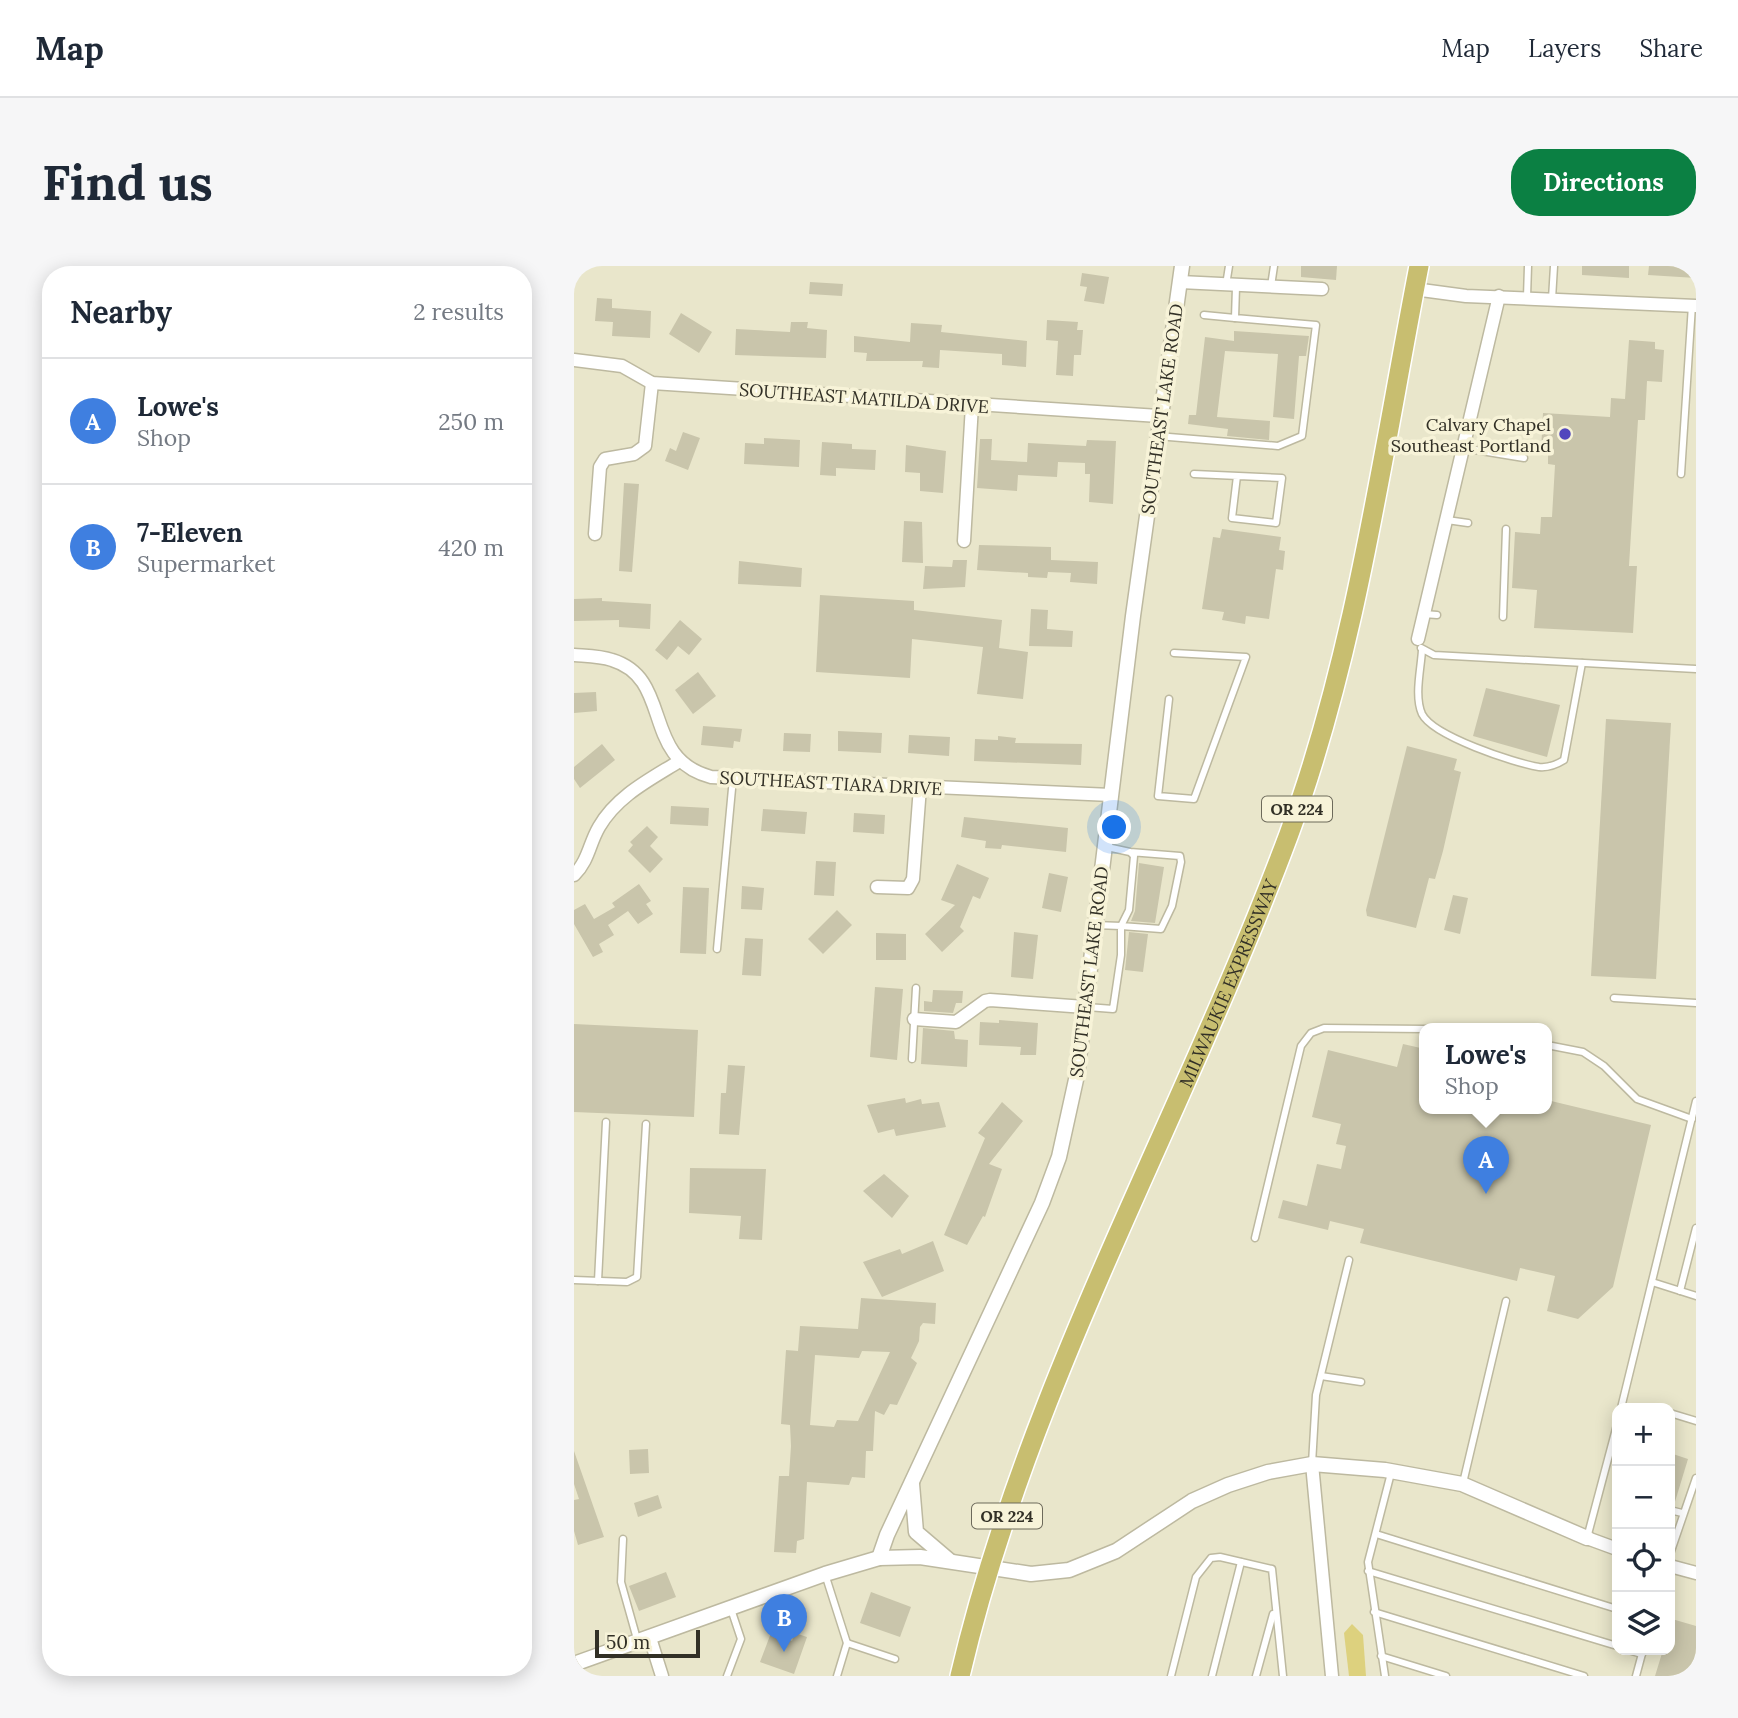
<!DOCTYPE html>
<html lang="en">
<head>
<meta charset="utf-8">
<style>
  body { margin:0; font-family:Lora,serif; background:#f6f6f7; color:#1f2937 }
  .controls { position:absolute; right:21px; bottom:21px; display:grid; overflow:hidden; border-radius:14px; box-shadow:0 4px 18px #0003 }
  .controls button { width:63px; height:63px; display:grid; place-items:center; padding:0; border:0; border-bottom:2px solid #e0e1e3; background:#fff; color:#1f2937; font:35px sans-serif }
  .scale { position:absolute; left:21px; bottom:18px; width:105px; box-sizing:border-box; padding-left:7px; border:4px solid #323026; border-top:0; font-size:19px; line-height:24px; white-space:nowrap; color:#323026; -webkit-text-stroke:5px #f7f3d8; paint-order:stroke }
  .you { position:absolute; left:541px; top:562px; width:24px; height:24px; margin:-18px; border:5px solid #fff; border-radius:50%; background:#1a73e8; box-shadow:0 0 0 10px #1a73e833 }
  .badge { display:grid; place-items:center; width:46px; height:46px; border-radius:50%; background:#0b8043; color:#fff; font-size:23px; font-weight:700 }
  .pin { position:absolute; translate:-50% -58px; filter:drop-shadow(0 2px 4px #0008) }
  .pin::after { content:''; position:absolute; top:37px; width:24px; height:21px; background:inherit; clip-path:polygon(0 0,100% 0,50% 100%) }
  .popup { position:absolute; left:845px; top:757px; width:133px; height:91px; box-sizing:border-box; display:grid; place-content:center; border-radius:14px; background:#fff; filter:drop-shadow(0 2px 5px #0005); font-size:23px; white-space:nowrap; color:#747a83 }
  .popup b { font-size:26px; color:#1f2937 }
  .popup::after { content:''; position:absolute; left:50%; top:100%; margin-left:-14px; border:14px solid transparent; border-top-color:#fff }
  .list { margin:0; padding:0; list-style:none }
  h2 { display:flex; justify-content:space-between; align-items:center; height:91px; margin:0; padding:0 28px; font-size:30px }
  h2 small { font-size:23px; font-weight:400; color:#747a83 }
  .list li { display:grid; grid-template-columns:46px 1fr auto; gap:21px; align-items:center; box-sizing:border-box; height:126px; padding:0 28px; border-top:2px solid #e0e1e3 }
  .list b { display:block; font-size:26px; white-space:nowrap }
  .list p { margin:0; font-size:23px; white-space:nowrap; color:#747a83 }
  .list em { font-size:23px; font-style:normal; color:#747a83 }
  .icon { flex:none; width:38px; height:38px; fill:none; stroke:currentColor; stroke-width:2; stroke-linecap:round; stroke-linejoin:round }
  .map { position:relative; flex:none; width:1122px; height:1410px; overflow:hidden; border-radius:28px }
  header { display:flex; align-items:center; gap:42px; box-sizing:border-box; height:98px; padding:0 35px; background:#fff; border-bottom:2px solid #e0e1e3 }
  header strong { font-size:33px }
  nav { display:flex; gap:38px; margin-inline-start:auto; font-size:24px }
  .intro { display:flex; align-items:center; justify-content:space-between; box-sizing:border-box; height:168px; padding:0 42px }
  h1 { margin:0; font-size:49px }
  .button { padding:18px 32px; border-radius:28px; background:#0b8043; color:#fff; font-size:24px; font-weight:700 }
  main { display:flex; gap:42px; padding:0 42px }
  aside { flex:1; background:#fff; border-radius:28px; box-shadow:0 4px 18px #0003 }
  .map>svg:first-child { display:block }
  .green { fill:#ddd17e }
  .building { fill:#c9c5ab; fill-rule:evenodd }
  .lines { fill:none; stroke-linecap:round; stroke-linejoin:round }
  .service-casing { stroke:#bdb9a0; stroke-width:9 }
  .minor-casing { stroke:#bdb9a0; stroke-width:15 }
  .tertiary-casing { stroke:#bdb9a0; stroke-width:17 }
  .trunk-casing { stroke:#fff; stroke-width:22 }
  .service { stroke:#fff; stroke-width:6 }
  .minor { stroke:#fff; stroke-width:12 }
  .tertiary { stroke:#fff; stroke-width:14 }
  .trunk { stroke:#c8be70; stroke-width:19 }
  .poi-dot { fill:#5146bd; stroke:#f7f3d8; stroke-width:2.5 }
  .labels { text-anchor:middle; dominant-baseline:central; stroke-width:7; stroke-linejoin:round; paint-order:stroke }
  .shield { fill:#f7f3d8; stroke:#6d6a5b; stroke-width:2 }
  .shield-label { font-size:16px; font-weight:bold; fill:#323026 }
  .street-label { font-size:18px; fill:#323026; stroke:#f7f3d8 }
  .poi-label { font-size:18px; fill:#323026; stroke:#f7f3d8; text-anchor:end }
</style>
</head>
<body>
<header>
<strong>Map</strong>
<nav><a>Map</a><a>Layers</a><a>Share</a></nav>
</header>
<div class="intro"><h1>Find us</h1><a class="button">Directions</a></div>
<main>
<aside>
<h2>Nearby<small>2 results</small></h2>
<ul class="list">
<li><span class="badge" style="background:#3f7fe0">A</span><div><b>Lowe's</b><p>Shop</p></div><em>250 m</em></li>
<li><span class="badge" style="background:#3f7fe0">B</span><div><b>7-Eleven</b><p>Supermarket</p></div><em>420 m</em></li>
</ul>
</aside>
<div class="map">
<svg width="1122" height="1410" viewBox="0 0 1122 1410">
  <rect width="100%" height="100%" fill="#e9e6cb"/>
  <!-- green -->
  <polygon class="green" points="778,1358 789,1369 792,1410 775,1410 770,1367"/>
  <!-- building -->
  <g class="building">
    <polygon points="727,0 763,0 762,14 727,11"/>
    <polygon points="1008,0 1055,0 1055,12 1008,9"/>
    <polygon points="1075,0 1122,0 1122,12 1074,9"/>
    <polygon points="508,7 535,11 530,38 510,35 513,21 506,20"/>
    <polygon points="236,16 269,18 268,30 235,28"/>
    <polygon points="23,32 38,33 38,42 77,45 76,72 38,70 39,56 21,55"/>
    <polygon points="107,47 138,66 125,87 95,68"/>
    <polygon points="473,54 504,56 503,64 509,64 507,89 500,89 499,110 482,109 484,75 472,74"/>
    <polygon points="217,56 234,56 233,62 253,64 252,92 161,89 162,63 216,66"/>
    <polygon points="337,57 368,59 367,66 453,75 452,101 428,99 428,88 366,84 365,102 348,101 349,95 292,95 293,87 280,86 280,70 336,76"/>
    <polygon points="660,65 735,70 732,90 725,90 720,153 699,151 704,88 651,85 643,151 696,155 695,174 653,170 654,163 614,158 615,149 622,149 631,71 660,75"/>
    <polygon points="1055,74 1081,76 1081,83 1090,84 1088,116 1073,115 1071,154 1064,154 1055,300 1063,300 1059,367 960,362 963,324 938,322 941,266 966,268 967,251 978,251 981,199 974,198 974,186 967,185 969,147 1036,151 1037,132 1051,133"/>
    <polygon points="109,166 126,172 114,204 91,195 96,182 102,185"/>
    <polygon points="190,172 226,174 225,201 170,198 171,177 190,178"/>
    <polygon points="406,173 418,173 417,194 453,196 454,177 512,180 513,174 542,175 539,238 515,236 516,208 511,208 511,197 484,196 483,211 444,209 443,225 403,222"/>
    <polygon points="248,176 278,178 278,183 302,184 301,204 262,202 262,210 246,209"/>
    <polygon points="332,179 372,185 369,227 346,225 346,207 331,206"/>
    <polygon points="50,217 65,218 58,306 45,305"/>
    <polygon points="330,255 348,256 349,297 328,296"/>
    <polygon points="648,263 707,271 705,284 711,285 709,304 702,303 695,353 672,350 671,358 648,354 650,346 628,343 639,271 646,272"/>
    <polygon points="405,279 477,281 477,294 524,296 523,318 496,316 497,307 474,306 473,312 454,311 454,307 403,304"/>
    <polygon points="379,294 393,294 391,321 349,323 351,300 378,301"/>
    <polygon points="165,295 228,302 227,321 164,318"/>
    <polygon points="246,329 340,335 340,344 428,354 425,382 454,386 449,433 403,428 409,381 338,373 336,412 242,406"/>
    <polygon points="28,332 28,335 77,338 76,363 45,361 45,354 0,355 0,333"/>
    <polygon points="457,343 474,344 473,363 499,365 498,381 455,380"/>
    <polygon points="106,354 128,373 115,389 104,380 93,394 81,384"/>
    <polygon points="124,406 142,430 119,448 101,424"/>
    <polygon points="912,422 986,439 973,491 899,470"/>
    <polygon points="22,426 23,445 0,447 0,427"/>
    <polygon points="1032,453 1097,457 1082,713 1017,710"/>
    <polygon points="129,460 168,463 166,476 160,475 159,482 127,479"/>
    <polygon points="264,465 308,467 307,487 264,485"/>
    <polygon points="210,467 237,468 236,486 209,485"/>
    <polygon points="335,469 376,471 375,490 334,487"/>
    <polygon points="424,470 442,472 441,477 508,478 507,499 400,495 401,473 424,474"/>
    <polygon points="28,478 41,494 6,522 0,513 0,501"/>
    <polygon points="833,480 883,493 880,504 887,506 869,585 861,613 855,612 842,662 793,650 792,644"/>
    <polygon points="97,540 135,542 134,560 96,558"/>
    <polygon points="189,543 233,546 231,568 187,565"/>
    <polygon points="280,547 311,549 310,568 279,566"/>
    <polygon points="390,551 494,562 492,586 428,579 427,583 411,582 412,575 387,571"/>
    <polygon points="73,560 84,571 76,580 89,593 76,607 54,585 59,579 56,576"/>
    <polygon points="242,595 262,596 260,630 240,629"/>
    <polygon points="565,597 590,601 581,657 557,655 561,645"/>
    <polygon points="383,598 415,612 406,633 399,630 386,661 390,665 368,686 351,668 381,639 367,634"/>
    <polygon points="475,607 494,611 487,646 468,642"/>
    <polygon points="65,618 77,635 72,638 79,648 64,658 54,645 34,659 40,669 25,678 29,686 19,691 0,658 0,644 11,638 20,653 41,641 38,637"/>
    <polygon points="168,620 190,622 188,644 167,643"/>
    <polygon points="109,621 135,622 132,688 106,687"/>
    <polygon points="879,629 894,632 886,668 870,664"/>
    <polygon points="263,644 278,659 249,688 234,673"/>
    <polygon points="440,666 464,669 459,713 437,711"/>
    <polygon points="555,666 574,668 569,706 551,704"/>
    <polygon points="302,667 332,668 332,694 302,694"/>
    <polygon points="171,672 189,673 187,710 168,709"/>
    <polygon points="301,721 329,723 323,794 296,791"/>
    <polygon points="359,724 389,725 388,737 382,737 379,747 350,745 350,735 358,736"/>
    <polygon points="425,754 464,757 462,789 446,789 447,781 405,779 406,756 425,757"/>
    <polygon points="0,758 124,764 120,851 0,846"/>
    <polygon points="349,762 380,765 381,773 394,774 393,801 347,798"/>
    <polygon points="829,778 851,783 851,842 973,842 973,834 1077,859 1039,1021 1004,1053 973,1045 981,1010 946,1002 943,1015 786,977 790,963 756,955 754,964 704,952 709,934 733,940 743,898 767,903 772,880 762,878 767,858 738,851 754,784 823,801"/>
    <polygon points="154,799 171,800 165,869 145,868 147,827 152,827"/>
    <polygon points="331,832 332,837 347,833 348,838 365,836 372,861 322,870 320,863 304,867 293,839"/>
    <polygon points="428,836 449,855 415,898 428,903 411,951 409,950 393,979 370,969 411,872 404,867"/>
    <polygon points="116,902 192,903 188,974 165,973 167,950 115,947"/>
    <polygon points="310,908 335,930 318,952 289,925"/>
    <polygon points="359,975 370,1005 308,1031 289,996 326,983 328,988"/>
    <path d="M287,1032L362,1037L361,1058L349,1057L346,1061L345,1075L337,1092L343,1097L323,1139L316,1138L310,1149L301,1145L299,1185H292L291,1212L278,1211L275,1219L233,1216L230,1273L223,1275L222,1287L200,1286L205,1210H215L217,1180L216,1159L207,1158L212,1084L224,1085L226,1060L284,1063ZM288,1085L316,1086L284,1155L263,1154L260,1161L236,1159L241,1089L285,1092Z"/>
    <polygon points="74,1183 75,1207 56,1208 55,1184"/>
    <polygon points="0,1185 30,1271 4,1279 0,1265 0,1234 5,1233 0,1218"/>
    <polygon points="1096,1187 1114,1193 1100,1239 1096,1238"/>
    <polygon points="84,1229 88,1242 64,1251 60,1237"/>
    <polygon points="92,1306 102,1331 65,1345 55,1320"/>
    <polygon points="297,1326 337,1341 326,1371 286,1357"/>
    <polygon points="1098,1353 1122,1360 1122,1410 1081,1410 1089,1384 1096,1384"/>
    <polygon points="197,1367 218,1375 221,1367 233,1371 220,1408 186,1396"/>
  </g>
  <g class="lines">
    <!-- service casing -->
    <g class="service-casing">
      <g id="service">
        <polyline points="652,19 655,0"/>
        <polyline points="697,20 700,0"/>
        <polyline points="953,31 954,0"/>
        <polyline points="978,33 980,0"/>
        <polyline points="630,49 661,52"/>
        <polyline points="583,170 704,180 728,170 742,59 661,52 662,21"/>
        <polyline points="889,182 950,192"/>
        <polyline points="620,208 708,212 702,257 658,252 663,210"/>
        <polyline points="1107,208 1118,39"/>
        <polyline points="873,254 894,257"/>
        <polyline points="850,348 863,349"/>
        <polyline points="929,351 932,263"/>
        <polyline points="847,382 860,389 1122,403"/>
        <path d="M848,384C847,403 840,430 848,448C859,470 940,497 965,501C975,502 982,499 990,494L1008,397"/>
        <polyline points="595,433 584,530 620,533 672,391 600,387"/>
        <polyline points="533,581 556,586 560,590 555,644 547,660 587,663 598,640 607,596 606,590 556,586"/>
        <polyline points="143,683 159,512"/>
        <polyline points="1040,732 1122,737"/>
        <polyline points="513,741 539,743 547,689 547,660 521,659"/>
        <polyline points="973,779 1009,786 1030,800 1063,833 1118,853"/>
        <polyline points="338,793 342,722"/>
        <polyline points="681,972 727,780 737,767 750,762 851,763"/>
        <polyline points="0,1014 53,1016 63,1011 72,858"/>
        <polyline points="24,1015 32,856"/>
        <polyline points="1078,1016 1122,1030"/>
        <polyline points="1106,1025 1122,962"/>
        <polyline points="747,1110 787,1116"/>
        <polyline points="1047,1142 1122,835"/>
        <polyline points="1096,1147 1122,1155"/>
        <polyline points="738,1198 742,1129 775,994"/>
        <polyline points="889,1217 932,1035"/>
        <polyline points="1096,1244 1108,1247"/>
        <polyline points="802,1268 1043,1343"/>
        <polyline points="1013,1272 1043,1159"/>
        <polyline points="49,1273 47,1316 63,1373"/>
        <polyline points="1096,1288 1122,1212"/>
        <polyline points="794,1305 1043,1380"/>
        <polyline points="251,1308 273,1377 263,1410"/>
        <polyline points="800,1346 1010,1410"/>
        <polyline points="273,1377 321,1393"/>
        <polyline points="1054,1384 1068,1388"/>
        <polyline points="807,1390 872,1410"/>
        <polyline points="153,1410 167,1373 157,1343"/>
        <polyline points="597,1410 622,1311 637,1292 646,1291 698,1303 709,1410"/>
        <polyline points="638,1410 667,1296"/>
        <polyline points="682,1410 699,1348"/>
        <polyline points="811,1410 794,1296 817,1207"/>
        <polyline points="1062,1410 1069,1384"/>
      </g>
    </g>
    <!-- minor casing -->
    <g class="minor-casing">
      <g id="minor">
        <polyline points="606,16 748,23"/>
        <polyline points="840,23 892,30 1122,40"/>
        <polyline points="0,94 48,100 78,117 585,150"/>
        <polyline points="21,268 26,201 31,193 60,188 71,180 78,117"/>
        <polyline points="390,275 398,139"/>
        <polyline points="844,373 925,30"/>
        <path d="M0,389C12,390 26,390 38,394C100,413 66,492 137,511L537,529"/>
        <path d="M0,609C15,594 15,578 25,561C43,530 75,514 104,496"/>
        <polyline points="303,621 334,622 339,613 346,521"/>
        <polyline points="340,753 382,756 411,735 416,734 511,741"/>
        <polyline points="738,1198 758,1410"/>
        <polyline points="1013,1272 1043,1283"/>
        <polyline points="1096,1300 1122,1307"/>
        <polyline points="76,1372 88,1410"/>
      </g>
    </g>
    <!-- tertiary casing -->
    <g class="tertiary-casing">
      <g id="tertiary">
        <polyline points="338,1218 342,1266 376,1295"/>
        <polyline points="305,1292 313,1269 468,937 485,891 503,809 559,350 608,0"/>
        <polyline points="0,1398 251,1308 305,1292 346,1291 457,1308 495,1304 542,1285 618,1235 654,1219 694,1206 738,1198 811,1204 888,1218 1013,1272"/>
      </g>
    </g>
    <!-- trunk casing -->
    <g class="trunk-casing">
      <g id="trunk">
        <path id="s1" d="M386,1410C455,1115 610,850 715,568C782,385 808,190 845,0"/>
      </g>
    </g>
    <!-- service -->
    <use href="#service" class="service"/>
    <!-- minor -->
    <use href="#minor" class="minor"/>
    <!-- tertiary -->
    <use href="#tertiary" class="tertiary"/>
    <!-- trunk -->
    <use href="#trunk" class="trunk"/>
  </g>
  <!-- markers -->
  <circle class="poi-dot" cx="991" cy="168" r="7"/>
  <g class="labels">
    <!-- shield labels -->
    <g class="shield">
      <rect x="688" y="530.5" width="70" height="25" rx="5"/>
      <rect x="398" y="1237.5" width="70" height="25" rx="5"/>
    </g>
    <g class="shield-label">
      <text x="723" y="543">OR 224</text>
      <text x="433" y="1250">OR 224</text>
    </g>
    <!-- street labels -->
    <g class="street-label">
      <text transform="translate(290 132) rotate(4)">SOUTHEAST MATILDA DRIVE</text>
      <text transform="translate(588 143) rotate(-82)">SOUTHEAST LAKE ROAD</text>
      <text transform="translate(257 517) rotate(3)">SOUTHEAST TIARA DRIVE</text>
      <text transform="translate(515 706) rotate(-83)">SOUTHEAST LAKE ROAD</text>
      <text stroke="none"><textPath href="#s1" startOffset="744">MILWAUKIE EXPRESSWAY</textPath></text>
    </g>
    <!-- poi labels -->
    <g class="poi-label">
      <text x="977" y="158">Calvary Chapel<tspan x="977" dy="21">Southeast Portland</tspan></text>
    </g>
  </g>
</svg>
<div class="controls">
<button>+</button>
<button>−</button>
<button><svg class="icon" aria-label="locate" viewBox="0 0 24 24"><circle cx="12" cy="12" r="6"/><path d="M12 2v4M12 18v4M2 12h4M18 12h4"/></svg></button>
<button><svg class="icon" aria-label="layers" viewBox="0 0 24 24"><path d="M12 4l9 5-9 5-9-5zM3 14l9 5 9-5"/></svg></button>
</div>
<div class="scale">50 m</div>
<div class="you"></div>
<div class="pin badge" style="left:912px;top:928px;background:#3f7fe0">A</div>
<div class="popup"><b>Lowe's</b>Shop</div>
<div class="pin badge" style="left:210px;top:1386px;background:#3f7fe0">B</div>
</div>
</main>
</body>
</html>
